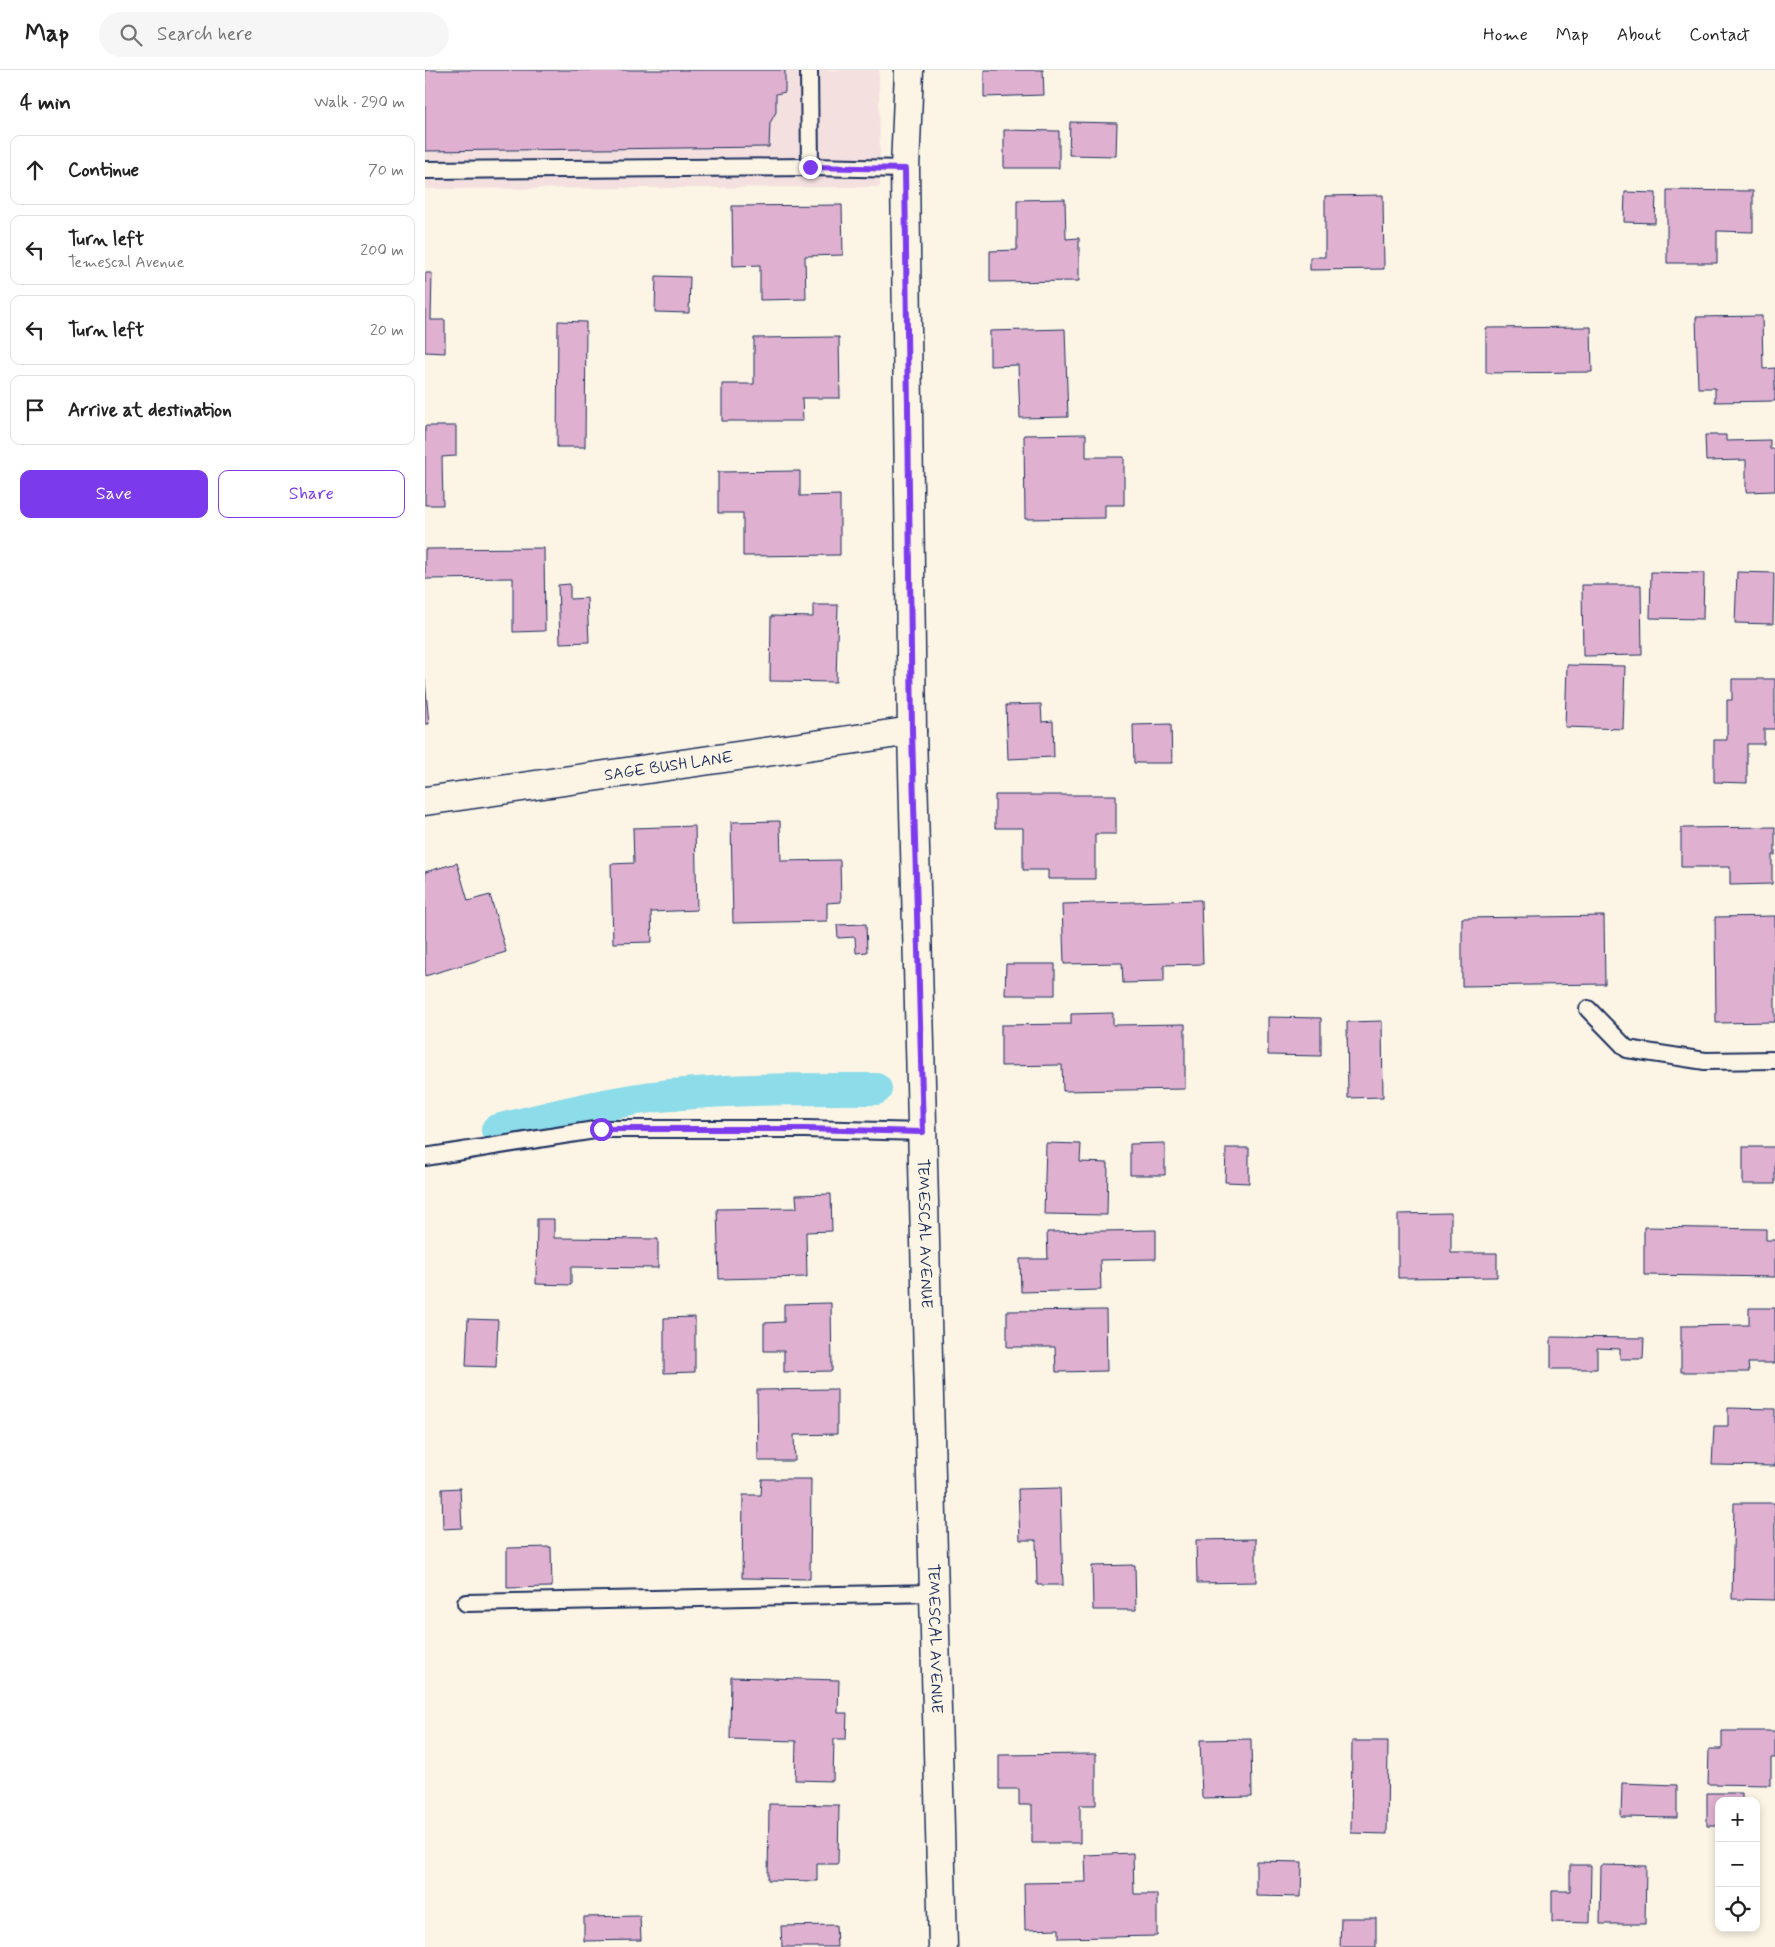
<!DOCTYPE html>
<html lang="en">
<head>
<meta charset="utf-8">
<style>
  body { margin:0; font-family:Mynerve,sans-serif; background:#f6f6f6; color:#222 }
  .controls { position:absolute; right:15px; bottom:15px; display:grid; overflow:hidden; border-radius:10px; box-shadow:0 2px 8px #0003 }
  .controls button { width:45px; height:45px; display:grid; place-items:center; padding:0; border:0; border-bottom:1px solid #e0e0e0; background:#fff; color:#222; font:25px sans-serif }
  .stop { position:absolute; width:15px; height:15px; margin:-11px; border:4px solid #7c3aed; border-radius:50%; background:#fff }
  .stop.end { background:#7c3aed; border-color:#fff; box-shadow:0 1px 5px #0008 }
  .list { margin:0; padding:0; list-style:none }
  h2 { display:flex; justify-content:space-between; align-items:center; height:65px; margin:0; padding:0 20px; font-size:21px }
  h2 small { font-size:16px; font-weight:400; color:#767676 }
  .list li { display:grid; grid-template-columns:32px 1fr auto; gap:15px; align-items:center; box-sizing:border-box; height:70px; margin:0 10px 10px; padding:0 10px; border:1px solid #e0e0e0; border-radius:10px }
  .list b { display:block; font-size:19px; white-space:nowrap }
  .list p { margin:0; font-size:16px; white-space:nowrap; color:#767676 }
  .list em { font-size:16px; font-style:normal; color:#767676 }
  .actions { display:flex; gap:10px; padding:15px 20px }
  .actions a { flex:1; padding:11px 0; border:1px solid #7c3aed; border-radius:10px; text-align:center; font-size:18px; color:#7c3aed }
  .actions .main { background:#7c3aed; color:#fff }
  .icon { flex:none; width:28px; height:28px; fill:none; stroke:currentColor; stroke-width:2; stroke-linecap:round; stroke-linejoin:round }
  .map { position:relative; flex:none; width:1350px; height:1877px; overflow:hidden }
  header { display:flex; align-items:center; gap:30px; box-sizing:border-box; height:70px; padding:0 25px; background:#fff; border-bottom:1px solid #e0e0e0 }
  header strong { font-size:24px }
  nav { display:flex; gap:28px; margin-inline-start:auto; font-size:18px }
  .search { width:350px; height:45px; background:#f6f6f6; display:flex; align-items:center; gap:12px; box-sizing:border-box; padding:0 18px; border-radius:28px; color:#767676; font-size:19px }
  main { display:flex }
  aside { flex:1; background:#fff }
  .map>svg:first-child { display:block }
  .built { fill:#f3e0df }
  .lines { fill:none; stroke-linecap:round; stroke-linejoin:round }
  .canal { stroke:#8cdce9; stroke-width:32 }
  .building { fill:#dfb0d0; stroke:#1b2f5e }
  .service-casing { stroke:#1b2f5e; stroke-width:20 }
  .minor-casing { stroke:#1b2f5e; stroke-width:31 }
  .service { stroke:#fcf5e5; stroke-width:16 }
  .minor { stroke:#fcf5e5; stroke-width:28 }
  .route { stroke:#7c3aed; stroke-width:6 }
  .labels { text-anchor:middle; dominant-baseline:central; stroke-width:5; stroke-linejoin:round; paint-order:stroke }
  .street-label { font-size:16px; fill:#1b2f5e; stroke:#fcf5e5 }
</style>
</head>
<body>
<header>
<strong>Map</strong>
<div class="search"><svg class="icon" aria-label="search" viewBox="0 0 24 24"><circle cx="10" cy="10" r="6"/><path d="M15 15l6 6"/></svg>Search here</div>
<nav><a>Home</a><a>Map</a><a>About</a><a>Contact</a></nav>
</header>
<main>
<aside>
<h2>4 min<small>Walk · 290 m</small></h2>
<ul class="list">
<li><svg class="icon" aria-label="ahead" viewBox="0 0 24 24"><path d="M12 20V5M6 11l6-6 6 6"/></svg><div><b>Continue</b></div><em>70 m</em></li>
<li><svg class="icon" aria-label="left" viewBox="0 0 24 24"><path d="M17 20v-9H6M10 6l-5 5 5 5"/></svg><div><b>Turn left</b><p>Temescal Avenue</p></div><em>200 m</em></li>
<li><svg class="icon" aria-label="left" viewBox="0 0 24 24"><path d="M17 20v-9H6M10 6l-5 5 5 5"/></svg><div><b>Turn left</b></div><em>20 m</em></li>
<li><svg class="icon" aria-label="arrive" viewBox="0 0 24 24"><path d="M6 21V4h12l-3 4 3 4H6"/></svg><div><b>Arrive at destination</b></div></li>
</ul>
<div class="actions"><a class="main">Save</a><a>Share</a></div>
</aside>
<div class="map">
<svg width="1350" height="1877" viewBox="0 0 1350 1877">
  <rect width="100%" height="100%" fill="#fcf5e5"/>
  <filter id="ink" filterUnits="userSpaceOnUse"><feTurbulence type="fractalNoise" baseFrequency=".02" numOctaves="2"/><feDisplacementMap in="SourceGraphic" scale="10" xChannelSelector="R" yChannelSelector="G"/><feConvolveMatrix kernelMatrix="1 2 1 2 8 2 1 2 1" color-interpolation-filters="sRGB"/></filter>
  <g filter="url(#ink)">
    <!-- built -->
    <polygon class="built" points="0,0 454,0 455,117 0,119"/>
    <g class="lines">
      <!-- canal -->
      <path class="canal" d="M72,1060C123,1047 175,1034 227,1027C301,1018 377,1019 451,1019"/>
    </g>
    <!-- building -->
    <g class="building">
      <polygon points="0,0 360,0 360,22 351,24 351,42 345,53 344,77 0,81"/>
      <polygon points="559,0 618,0 619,25 559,27"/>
      <polygon points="645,52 692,53 691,86 644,85"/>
      <polygon points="579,60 634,61 634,98 579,98"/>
      <polygon points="1242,120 1328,121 1328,162 1292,161 1292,193 1242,193"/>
      <polygon points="1200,122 1231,123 1230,153 1199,152"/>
      <polygon points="958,125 959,199 885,200 885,187 900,187 900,126"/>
      <polygon points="640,129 641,169 654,168 654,211 565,212 565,181 592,180 592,130"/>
      <polygon points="417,135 418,185 380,186 381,229 335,230 335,195 308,196 307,136"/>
      <polygon points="0,203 7,203 6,250 20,250 20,283 0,282"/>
      <polygon points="231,206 265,207 264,243 230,242"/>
      <polygon points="1337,246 1338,299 1350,298 1350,331 1290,332 1290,318 1273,318 1271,247"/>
      <polygon points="133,251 161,252 160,377 132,377"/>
      <polygon points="1166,257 1167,302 1061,303 1061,258"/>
      <polygon points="640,259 643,347 595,348 593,295 565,296 565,261"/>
      <polygon points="414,267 415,328 377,328 378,351 297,351 297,314 329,314 329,268"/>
      <polygon points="0,356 31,356 31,386 17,387 18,435 0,435"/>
      <polygon points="661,364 661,387 699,387 699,435 680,435 680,448 600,449 599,365"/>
      <polygon points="1280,365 1301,365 1301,371 1345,370 1345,379 1350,379 1350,421 1321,422 1321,390 1281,391"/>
      <polygon points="375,401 375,426 415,425 415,485 318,486 318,443 293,443 293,402"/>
      <polygon points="119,478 120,561 88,562 88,508 0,509 0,479"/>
      <polygon points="1226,502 1279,503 1278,549 1225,548"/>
      <polygon points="1312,502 1349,503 1348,554 1310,553"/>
      <polygon points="145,514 145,529 162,528 164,572 135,573 133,515"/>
      <polygon points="1157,515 1216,515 1217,585 1158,586"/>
      <polygon points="388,535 413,535 411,612 345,611 346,546 388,547"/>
      <polygon points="1142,595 1200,596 1198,659 1140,657"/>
      <polygon points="1307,609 1350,609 1350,659 1339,659 1339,674 1322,674 1322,713 1289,712 1289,670 1302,670 1302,630 1307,630"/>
      <polygon points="0,610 4,654 0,654"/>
      <polygon points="616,634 617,652 628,651 629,687 583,689 581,635"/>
      <polygon points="746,654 747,693 709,693 708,655"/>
      <polygon points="570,725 691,725 691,764 670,764 670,809 623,809 623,800 598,800 598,758 570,758"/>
      <polygon points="355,751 356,791 415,790 416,832 402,833 402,851 308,853 306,752"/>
      <polygon points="270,756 272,840 226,842 227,872 188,873 186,794 209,793 208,758"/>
      <polygon points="1350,757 1350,785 1347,785 1347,814 1305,815 1305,797 1256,797 1256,758"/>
      <polygon points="32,793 43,831 65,825 81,882 0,906 0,802"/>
      <polygon points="776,830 778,894 739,895 739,912 698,913 697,893 639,894 637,834"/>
      <polygon points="1179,846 1180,914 1037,916 1037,848"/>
      <polygon points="1350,846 1350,952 1291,953 1290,847"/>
      <polygon points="441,854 442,882 431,883 430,867 413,868 412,855"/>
      <polygon points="581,894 630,894 630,925 580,925"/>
      <polygon points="688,943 688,955 760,954 760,1019 638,1021 637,995 576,996 576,955 646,954 646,944"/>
      <polygon points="843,947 896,948 896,986 843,985"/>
      <polygon points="957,951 958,1027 923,1028 922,952"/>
      <polygon points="621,1073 656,1074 655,1092 683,1093 682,1145 619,1144"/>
      <polygon points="740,1073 740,1105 705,1105 705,1074"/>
      <rect x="1318" y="1077" width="32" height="37"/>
      <polygon points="801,1078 824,1078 824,1113 800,1112"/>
      <polygon points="406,1124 407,1161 381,1162 382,1207 294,1209 292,1139 372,1138 371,1125"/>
      <polygon points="1026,1143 1026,1183 1072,1183 1072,1207 973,1208 973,1144"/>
      <polygon points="112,1149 129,1149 129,1168 233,1169 233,1198 146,1197 146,1215 111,1214"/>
      <polygon points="1219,1157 1341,1159 1341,1170 1350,1170 1350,1207 1219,1205"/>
      <polygon points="731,1160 731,1189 675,1190 676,1220 596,1222 595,1189 623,1189 622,1162"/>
      <polygon points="406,1233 407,1301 359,1302 359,1281 339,1281 339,1253 359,1252 359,1234"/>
      <polygon points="1324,1238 1350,1238 1350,1293 1323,1293 1324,1302 1256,1302 1256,1256 1324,1255"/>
      <polygon points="681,1240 682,1301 631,1302 630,1277 582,1277 582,1241"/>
      <polygon points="270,1247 270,1302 239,1303 239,1248"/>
      <polygon points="43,1249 73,1250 71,1297 41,1296"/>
      <polygon points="1126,1267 1219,1268 1218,1289 1195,1289 1195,1279 1172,1278 1172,1299 1126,1299"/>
      <polygon points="412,1319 412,1364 369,1365 370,1391 333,1391 332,1320"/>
      <polygon points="1303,1338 1350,1339 1350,1396 1287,1395 1289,1356 1303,1356"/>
      <polygon points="337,1409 386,1409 385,1509 317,1508 318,1425 336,1425"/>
      <polygon points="35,1418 37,1458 18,1459 17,1419"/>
      <polygon points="635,1418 638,1515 612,1515 611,1470 595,1470 593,1419"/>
      <polygon points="1309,1433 1350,1433 1350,1530 1307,1529"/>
      <polygon points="831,1469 831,1512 772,1513 771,1470"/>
      <polygon points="126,1477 127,1517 82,1518 82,1478"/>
      <polygon points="710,1495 711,1540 668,1540 667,1496"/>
      <polygon points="306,1607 414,1610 413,1643 422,1643 421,1669 409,1669 408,1711 370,1710 371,1671 305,1669"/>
      <polygon points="1297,1661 1350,1661 1350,1688 1346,1688 1346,1715 1283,1714 1284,1679 1297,1679"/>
      <polygon points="826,1669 827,1727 777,1728 775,1670"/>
      <polygon points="927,1671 963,1671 962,1764 926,1763"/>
      <polygon points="671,1684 671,1735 655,1735 655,1773 607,1773 607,1735 594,1735 594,1719 574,1719 574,1685"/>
      <polygon points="1197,1713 1252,1715 1252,1748 1196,1747"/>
      <polygon points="1282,1723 1317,1723 1317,1731 1294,1731 1294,1756 1282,1756"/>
      <polygon points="344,1734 414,1735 413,1794 392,1794 392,1811 343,1810"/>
      <polygon points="708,1783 709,1824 732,1824 732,1866 634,1868 634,1859 600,1860 599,1813 661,1812 660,1785"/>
      <polygon points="831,1791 877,1792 876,1827 831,1826"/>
      <polygon points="1145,1795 1166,1795 1165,1853 1127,1852 1127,1821 1145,1821"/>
      <polygon points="1176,1795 1221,1796 1220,1854 1175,1854"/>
      <polygon points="215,1846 216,1870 159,1871 159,1847"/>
      <polygon points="916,1848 951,1848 951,1877 915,1877"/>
      <polygon points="411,1855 412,1877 357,1877 356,1856"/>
    </g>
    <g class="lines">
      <!-- service casing -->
      <g class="service-casing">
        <g id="service">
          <polyline points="384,0 385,97 480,99"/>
          <polyline points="0,100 385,97"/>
          <polyline points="1163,939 1202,979 1280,991 1350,990"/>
          <polyline points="0,1087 176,1059 380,1059 498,1062"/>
          <polyline points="41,1533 509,1523"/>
        </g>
      </g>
      <!-- minor casing -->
      <g class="minor-casing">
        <g id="minor">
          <path id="s1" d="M484,0L480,99L487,661L518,1877"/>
          <path id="s2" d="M0,731L487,661"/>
        </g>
      </g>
      <!-- service -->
      <use href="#service" class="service"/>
      <!-- minor -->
      <use href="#minor" class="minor"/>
    </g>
  </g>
  <g class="lines" filter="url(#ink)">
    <!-- route -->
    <polyline class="route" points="176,1059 380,1059 498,1062 487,661 480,99 385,97"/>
  </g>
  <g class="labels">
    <!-- street labels -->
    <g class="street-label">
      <text stroke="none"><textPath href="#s2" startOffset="246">SAGE BUSH LANE</textPath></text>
      <text stroke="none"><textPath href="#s1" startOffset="1164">TEMESCAL AVENUE</textPath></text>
      <text stroke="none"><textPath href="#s1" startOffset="1569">TEMESCAL AVENUE</textPath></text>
    </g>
  </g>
</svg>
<div class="controls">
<button>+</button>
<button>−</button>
<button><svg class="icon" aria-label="locate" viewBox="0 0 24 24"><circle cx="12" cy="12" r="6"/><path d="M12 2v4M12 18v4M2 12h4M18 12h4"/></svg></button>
</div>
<div class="stop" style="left:176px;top:1059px"></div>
<div class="stop end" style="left:385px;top:97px"></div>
</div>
</main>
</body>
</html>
